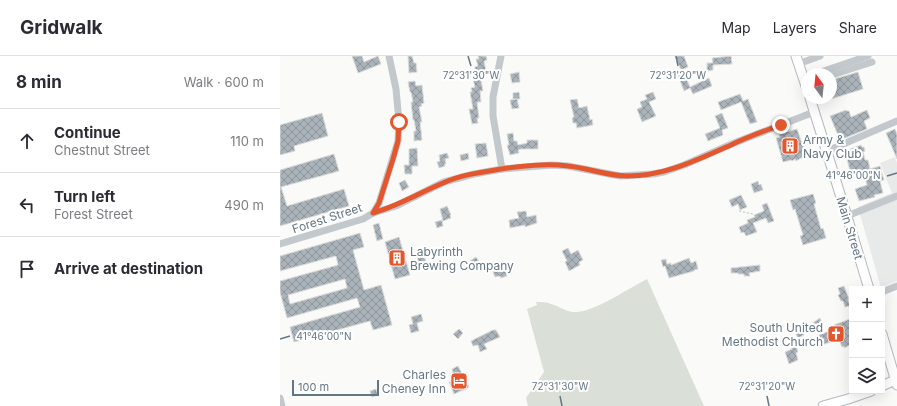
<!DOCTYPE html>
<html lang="en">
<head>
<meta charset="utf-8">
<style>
  body { margin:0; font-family:Inter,sans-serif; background:#f2f2f3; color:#2b2b33 }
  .controls { position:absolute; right:12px; bottom:12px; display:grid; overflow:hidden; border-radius:0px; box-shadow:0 4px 16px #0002 }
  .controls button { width:36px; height:36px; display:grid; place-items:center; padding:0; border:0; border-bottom:1px solid #e1e1e2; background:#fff; color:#2b2b33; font:20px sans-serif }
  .compass { position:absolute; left:521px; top:12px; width:36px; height:36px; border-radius:50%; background:#fff; box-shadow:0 4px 16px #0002; rotate:345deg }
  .scale { position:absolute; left:12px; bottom:10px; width:87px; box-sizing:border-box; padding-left:4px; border:2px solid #657683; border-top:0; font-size:11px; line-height:14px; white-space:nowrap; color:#657683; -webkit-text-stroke:3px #fff; paint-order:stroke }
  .stop { position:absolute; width:12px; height:12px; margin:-9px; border:3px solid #e4572e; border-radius:50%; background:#fff }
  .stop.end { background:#e4572e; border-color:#fff; box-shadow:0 1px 4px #0008 }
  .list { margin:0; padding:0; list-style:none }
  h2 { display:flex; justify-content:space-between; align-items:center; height:52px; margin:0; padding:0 16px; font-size:17px }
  h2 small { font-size:13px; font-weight:400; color:#7c7c81 }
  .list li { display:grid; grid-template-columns:26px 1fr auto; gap:12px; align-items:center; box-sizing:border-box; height:64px; padding:0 16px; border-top:1px solid #e1e1e2 }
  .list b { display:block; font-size:15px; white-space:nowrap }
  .list p { margin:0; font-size:13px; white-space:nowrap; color:#7c7c81 }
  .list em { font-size:13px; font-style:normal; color:#7c7c81 }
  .icon { flex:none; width:22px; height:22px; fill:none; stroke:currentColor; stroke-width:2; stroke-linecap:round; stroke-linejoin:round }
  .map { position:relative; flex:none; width:617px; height:350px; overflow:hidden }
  header { display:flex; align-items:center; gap:24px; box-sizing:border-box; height:56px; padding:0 20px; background:#fff; border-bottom:1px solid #e1e1e2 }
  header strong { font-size:19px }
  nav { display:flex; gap:22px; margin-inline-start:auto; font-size:14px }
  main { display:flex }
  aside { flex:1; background:#fff }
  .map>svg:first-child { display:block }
  .built { fill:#e8e9e9 }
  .green { fill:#dadfd7 }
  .building { fill:url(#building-cross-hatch); stroke:#dcdcda; fill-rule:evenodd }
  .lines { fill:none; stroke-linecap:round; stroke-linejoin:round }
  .major-casing { stroke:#b5babe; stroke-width:11 }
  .path { stroke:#bbbfc2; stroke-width:1; stroke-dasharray:2 2; stroke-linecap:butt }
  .minor { stroke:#c3c8cc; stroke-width:7 }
  .major { stroke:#fff; stroke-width:9 }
  .route { stroke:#e4572e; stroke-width:5 }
  .ticks { fill:none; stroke:#657683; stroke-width:1.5 }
  .labels { text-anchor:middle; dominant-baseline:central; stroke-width:4; stroke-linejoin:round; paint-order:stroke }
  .poi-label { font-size:12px; fill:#657683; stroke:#fff; text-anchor:start }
  .street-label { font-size:12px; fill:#657683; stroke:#fff }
  .ticks-label { font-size:10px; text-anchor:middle; fill:#657683; stroke:#fff; stroke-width:4; stroke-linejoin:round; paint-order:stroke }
</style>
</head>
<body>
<header>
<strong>Gridwalk</strong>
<nav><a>Map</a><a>Layers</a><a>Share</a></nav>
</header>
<main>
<aside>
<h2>8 min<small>Walk · 600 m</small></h2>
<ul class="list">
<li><svg class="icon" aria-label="ahead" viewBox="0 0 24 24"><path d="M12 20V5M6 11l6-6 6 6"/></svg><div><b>Continue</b><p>Chestnut Street</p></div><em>110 m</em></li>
<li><svg class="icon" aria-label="left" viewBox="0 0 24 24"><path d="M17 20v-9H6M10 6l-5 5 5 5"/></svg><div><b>Turn left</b><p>Forest Street</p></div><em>490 m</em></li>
<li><svg class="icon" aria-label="arrive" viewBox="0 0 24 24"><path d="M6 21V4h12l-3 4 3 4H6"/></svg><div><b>Arrive at destination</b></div></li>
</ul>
</aside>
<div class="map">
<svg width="617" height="350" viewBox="0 0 617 350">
  <defs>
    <pattern id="building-cross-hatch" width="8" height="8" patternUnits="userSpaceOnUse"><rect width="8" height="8" fill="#aab3b9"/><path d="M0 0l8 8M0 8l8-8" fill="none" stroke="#8e969c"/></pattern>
  </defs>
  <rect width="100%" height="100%" fill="#fafaf8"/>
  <!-- built -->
  <polygon class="built" points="615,101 617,107 617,225 601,232 578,151 612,137 600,107"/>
  <!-- green -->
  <path class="green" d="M367,223L424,350H248L246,342L264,316L247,253L257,249L256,246C261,246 267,246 271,248C279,250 286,256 294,256C311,258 351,231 367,223Z"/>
  <!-- building -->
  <g class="building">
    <polygon points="72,0 82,0 84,6 98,0 101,8 78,17"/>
    <polygon points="128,0 132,0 134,7 136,7 137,16 129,17"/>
    <polygon points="198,0 206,0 207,4 204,5 206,15 204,15 205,18 200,19 203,35 200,35 201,46 197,46 199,62 197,62 198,67 192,68 189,53 193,53 190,36 192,36 191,32 195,31 192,19 195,19 195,11 198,10 196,3 199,3"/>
    <polygon points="395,0 404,0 408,11 401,14"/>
    <polygon points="451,0 452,8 433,9 433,14 427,15 427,7 433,7 432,2"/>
    <polygon points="239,16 240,26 232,27 230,18"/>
    <polygon points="578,16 583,33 551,43 551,24"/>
    <polygon points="404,17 410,31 429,22 432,30 413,38 410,32 404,35 398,19"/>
    <polygon points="135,25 136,30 142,29 144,47 141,48 142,50 139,51 142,66 140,66 142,84 134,85 134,75 136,75 134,64 133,64 131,46 133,46 131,36 130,36 128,26"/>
    <polygon points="239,36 240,43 233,43 233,37"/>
    <polygon points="373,36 376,43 369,46 376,60 362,66 357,53 362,51 360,46 367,43 365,39"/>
    <polygon points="460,38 463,45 468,43 477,66 470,68 461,46 441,54 438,46"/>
    <polygon points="237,43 239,52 232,53 230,44"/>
    <polygon points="297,43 299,52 307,50 310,64 312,63 313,69 297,72 296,67 293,67 292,62 294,61 290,44"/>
    <polygon points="566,54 567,55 569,55 571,61 587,54 590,62 584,65 587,73 560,84 550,60"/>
    <polygon points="42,57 48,80 14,90 15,95 0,99 0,69"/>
    <polygon points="442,57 448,72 442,74 443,79 428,85 425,78 440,72 435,60"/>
    <polygon points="517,73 525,96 522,97 523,101 516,105 515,103 512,105 512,104 503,106 496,82 500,81 499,78"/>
    <polygon points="615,73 617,78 617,103 606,77"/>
    <polygon points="233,77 234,85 237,85 238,89 247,87 247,84 258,84 258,93 241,93 238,94 239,97 230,99 227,89 229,89 227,78"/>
    <polygon points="206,87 208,100 197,102 195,88"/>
    <polygon points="581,89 582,91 584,91 585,95 583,96 585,104 588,104 590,113 600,110 604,124 600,125 603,137 594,139 595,141 579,145 575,133 587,129 583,114 571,119 565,95"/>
    <polygon points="137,92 138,110 132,110 132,118 125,118 124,109 129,109 129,93"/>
    <polygon points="167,97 169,102 165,103 166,108 164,108 165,110 159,112 157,106 160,105 159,99"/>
    <polygon points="188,97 189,103 181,105 180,99"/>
    <polygon points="54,98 59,115 1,131 7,150 64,133 69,150 0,170 0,114"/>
    <polygon points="125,124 129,131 122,135 119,127"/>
    <polygon points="478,125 479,129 481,128 483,134 474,137 471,128"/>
    <polygon points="533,138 536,147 534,148 541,173 543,172 546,182 523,189 520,180 523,179 515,153 513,154 510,144"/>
    <polygon points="461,139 467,151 460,154 458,148 452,151 449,144"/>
    <polygon points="487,147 494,165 488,167 486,162 473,167 477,176 466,180 464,176 461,177 459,171 468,167 467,164 475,161 474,159 484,155 482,149"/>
    <polygon points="167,150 171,159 170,159 171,162 163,165 160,153"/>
    <polygon points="246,155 247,161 256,159 257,167 245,171 245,169 230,172 229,164 239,162 237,156"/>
    <polygon points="162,164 163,170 157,172 155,166"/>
    <polygon points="99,167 103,183 97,185 93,169"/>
    <path d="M80,177L84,191L73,194L84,234L101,229L112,269L93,274L90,265L14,286L10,271L80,251L77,242L7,262L0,236V225L58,209L56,200L0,215V200ZM65,223L67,232L10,248L8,239Z"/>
    <polygon points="119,181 130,219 115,223 105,186"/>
    <polygon points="288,192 291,198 298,194 303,204 299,206 300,209 289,215 285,206 287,205 282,195"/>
    <polygon points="144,198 146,207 139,209 137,200"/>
    <polygon points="196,201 201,209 195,213 190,205"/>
    <polygon points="409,202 411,207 416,205 418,213 414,214 414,215 389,222 385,210 383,211 381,204 386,203 387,208 391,207 391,209"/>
    <polygon points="224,205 225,207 227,206 230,216 226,218 227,220 221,222 220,220 215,221 212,213 208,214 207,210"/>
    <polygon points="480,209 480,215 469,217 470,220 464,220 464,218 458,218 458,217 451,217 451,212"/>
    <polygon points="564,230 569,243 568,243 570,250 565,251 563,245 561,245 558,239 560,238 558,232"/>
    <polygon points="141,258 143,265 137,267 139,275 131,277 129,269 133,268 131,261"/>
    <polygon points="540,262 542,267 528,271 528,270"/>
    <polygon points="570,263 572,269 572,288 570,288 570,289 564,292 564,290 562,291 559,283 539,290 536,280 555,273 554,269"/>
    <polygon points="179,273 183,277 178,283 173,278"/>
    <polygon points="522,273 524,279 518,282 515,276"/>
    <polygon points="213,274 216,274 220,281 204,288 207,293 200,296 198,289 193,290 191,285"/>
    <polygon points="516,290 518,296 516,297 518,304 509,308 505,296 512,293 511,291"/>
    <polygon points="178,310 189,331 184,334 183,334 174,338 169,326 175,324 172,313"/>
    <polygon points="96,333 98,339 92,341 90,335"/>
  </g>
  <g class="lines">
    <!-- major casing -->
    <g class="major-casing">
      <g id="major">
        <polyline points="516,0 527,33"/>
        <polyline points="530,42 565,154 589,233"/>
        <polyline points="602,278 617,329"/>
        <polyline points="602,330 617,323"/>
        <polyline points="543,350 568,343 591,335"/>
      </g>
    </g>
    <!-- path -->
    <polyline class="path" points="459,155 473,158"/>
    <!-- minor -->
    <g class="minor">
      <polyline points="221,0 213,41 213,60 222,113"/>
      <polyline points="518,8 540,0"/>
      <polyline points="535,18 588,0"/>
      <polyline points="552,19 592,6"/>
      <polyline points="547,95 617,65"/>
      <polyline points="93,157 99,147 118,85 119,66 116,33 109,0"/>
      <polyline points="567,160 617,140"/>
      <polyline points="0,188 83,163 93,157 116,150 164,126 194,118 222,113 272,109 288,110 340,120 373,118 384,116 404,109 454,87 534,56"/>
      <polyline points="602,236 617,230"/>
      <polyline points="0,342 2,350"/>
    </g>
    <!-- major -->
    <use href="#major" class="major"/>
  </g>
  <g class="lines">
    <!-- route -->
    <path class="route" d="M119,66L118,85L113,103L99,147L93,157C118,150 139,137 163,127C180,119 202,116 221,113C243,110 266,107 288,110C308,112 327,120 347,120C386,120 416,104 451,89C467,81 484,75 501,69"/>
  </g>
  <!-- ticks -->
  <path class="ticks" d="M188,0L191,10M396,0L398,10M607,120L617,117M0,283L10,280M280,340L282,350M487,340L489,350"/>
  <!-- icons -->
  <defs>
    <g id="building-square" transform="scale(0.9)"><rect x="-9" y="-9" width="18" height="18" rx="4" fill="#e4572e" stroke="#fff"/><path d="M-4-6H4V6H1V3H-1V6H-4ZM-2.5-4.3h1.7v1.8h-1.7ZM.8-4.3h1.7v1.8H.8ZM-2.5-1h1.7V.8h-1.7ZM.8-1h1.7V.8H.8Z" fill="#fff"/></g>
    <g id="church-square" transform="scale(0.9)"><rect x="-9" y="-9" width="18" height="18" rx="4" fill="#e4572e" stroke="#fff"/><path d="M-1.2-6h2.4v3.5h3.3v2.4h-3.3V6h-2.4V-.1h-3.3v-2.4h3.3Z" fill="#fff"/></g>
    <g id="hotel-square" transform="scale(0.9)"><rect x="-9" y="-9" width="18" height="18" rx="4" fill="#e4572e" stroke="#fff"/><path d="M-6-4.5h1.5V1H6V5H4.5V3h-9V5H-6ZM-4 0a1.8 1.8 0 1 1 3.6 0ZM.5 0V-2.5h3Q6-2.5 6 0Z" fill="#fff"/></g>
  </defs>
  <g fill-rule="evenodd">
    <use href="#building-square" x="510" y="90"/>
    <use href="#building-square" x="117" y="202"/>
    <use href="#church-square" x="556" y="278"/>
    <use href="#hotel-square" x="179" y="325"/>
  </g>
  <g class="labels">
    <!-- poi labels -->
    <g class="poi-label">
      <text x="523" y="83">Army &amp;<tspan x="523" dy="14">Navy Club</tspan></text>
      <text x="130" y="195">Labyrinth<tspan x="130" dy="14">Brewing Company</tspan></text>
      <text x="543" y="271" text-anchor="end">South United<tspan x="543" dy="14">Methodist Church</tspan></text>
      <text x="166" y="318" text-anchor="end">Charles<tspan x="166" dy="14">Cheney Inn</tspan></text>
    </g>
    <!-- street labels -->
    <g class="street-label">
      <text transform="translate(47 162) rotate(-18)">Forest Street</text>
      <text transform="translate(570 172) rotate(73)">Main Street</text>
    </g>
  </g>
  <g class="ticks-label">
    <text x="191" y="23">72°31'30"W</text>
    <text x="398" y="23">72°31'20"W</text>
    <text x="573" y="123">41°46'00"N</text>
    <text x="44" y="284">41°46'00"N</text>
    <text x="280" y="334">72°31'30"W</text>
    <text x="487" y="334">72°31'20"W</text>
  </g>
</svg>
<div class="controls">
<button>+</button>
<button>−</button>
<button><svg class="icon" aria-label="layers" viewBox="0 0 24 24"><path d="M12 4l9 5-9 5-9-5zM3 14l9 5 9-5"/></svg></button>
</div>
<svg class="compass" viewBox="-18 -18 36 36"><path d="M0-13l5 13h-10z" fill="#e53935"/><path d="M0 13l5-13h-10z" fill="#7c7c81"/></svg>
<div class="scale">100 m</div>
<div class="stop" style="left:119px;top:66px"></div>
<div class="stop end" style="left:501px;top:69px"></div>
</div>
</main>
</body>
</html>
